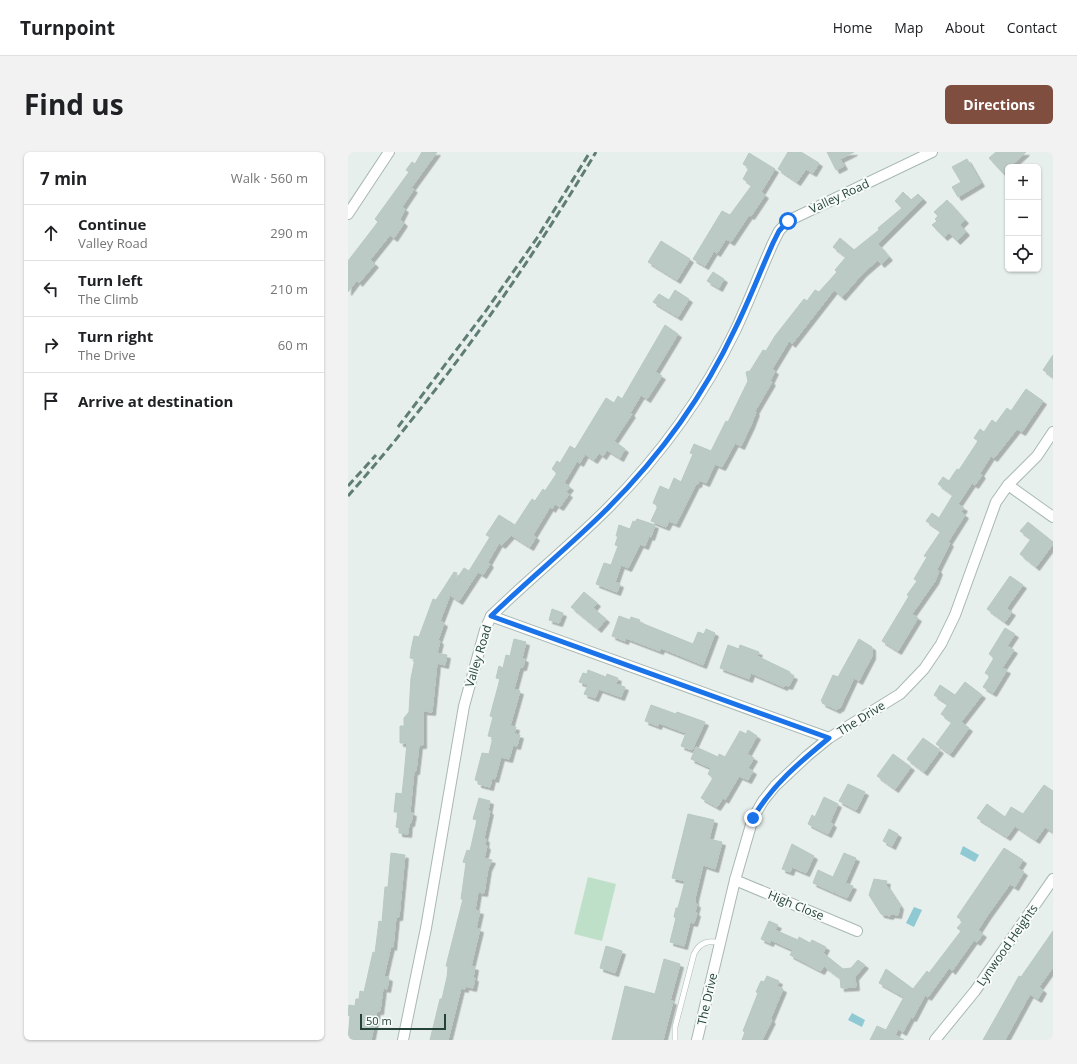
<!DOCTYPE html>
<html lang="en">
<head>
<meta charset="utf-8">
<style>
  body { margin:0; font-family:"Open Sans",sans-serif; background:#f2f2f2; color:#202124 }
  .controls { position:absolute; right:12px; top:12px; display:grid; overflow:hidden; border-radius:6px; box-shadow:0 1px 3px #0004 }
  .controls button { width:36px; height:36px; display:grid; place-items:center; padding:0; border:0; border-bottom:1px solid #e0e0e0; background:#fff; color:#202124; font:20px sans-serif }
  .scale { position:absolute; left:12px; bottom:10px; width:86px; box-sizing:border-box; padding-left:4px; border:2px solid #24423a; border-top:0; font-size:11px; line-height:14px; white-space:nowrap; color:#24423a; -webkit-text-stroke:3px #f7fbf9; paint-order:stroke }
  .stop { position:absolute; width:12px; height:12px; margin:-9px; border:3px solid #1a73e8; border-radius:50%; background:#fff }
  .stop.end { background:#1a73e8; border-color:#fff; box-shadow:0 1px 4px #0008 }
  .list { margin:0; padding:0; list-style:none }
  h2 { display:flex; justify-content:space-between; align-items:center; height:52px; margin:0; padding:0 16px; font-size:17px }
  h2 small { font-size:13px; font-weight:400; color:#757577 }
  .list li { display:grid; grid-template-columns:26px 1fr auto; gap:12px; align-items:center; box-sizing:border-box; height:56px; padding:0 16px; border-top:1px solid #e0e0e0 }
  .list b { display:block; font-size:15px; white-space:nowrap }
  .list p { margin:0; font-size:13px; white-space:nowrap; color:#757577 }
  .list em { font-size:13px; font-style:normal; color:#757577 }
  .icon { flex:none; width:22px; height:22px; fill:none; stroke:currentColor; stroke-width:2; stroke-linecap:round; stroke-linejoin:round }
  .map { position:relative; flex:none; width:705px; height:888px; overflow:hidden; border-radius:6px }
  header { display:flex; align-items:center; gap:24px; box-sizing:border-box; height:56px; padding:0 20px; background:#fff; border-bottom:1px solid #e0e0e0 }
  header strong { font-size:19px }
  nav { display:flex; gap:22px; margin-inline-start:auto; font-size:14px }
  .intro { display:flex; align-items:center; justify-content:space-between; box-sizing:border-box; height:96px; padding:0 24px }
  h1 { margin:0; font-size:28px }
  .button { padding:10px 18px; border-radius:6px; background:#7f4e3f; color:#fff; font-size:14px; font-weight:700 }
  main { display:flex; gap:24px; padding:0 24px }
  aside { flex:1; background:#fff; border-radius:6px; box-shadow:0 1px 3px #0004 }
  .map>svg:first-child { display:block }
  .green { fill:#bfe0c8 }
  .water { fill:#8ec9d4 }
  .building { fill:#bbcac4; stroke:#b8c9c2; filter:url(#shadow) }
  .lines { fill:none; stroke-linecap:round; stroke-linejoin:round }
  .service-casing { stroke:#a8b8b2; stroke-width:6 }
  .minor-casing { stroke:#a8b8b2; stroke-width:12 }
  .service { stroke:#fff; stroke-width:5 }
  .minor { stroke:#fff; stroke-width:10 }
  .rail { stroke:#5f7d75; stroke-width:3; stroke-dasharray:8 4; stroke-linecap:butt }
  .route { stroke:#1a73e8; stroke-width:5 }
  .labels { text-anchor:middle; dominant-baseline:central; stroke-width:4; stroke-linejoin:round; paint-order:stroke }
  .street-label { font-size:12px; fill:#24423a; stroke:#f7fbf9 }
</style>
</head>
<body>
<header>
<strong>Turnpoint</strong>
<nav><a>Home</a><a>Map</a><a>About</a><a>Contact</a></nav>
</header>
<div class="intro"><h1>Find us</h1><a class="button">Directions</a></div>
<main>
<aside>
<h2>7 min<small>Walk · 560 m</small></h2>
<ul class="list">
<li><svg class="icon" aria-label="ahead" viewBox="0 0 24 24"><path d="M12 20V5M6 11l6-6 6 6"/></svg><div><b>Continue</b><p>Valley Road</p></div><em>290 m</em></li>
<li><svg class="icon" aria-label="left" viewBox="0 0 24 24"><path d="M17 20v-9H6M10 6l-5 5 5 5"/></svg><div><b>Turn left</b><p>The Climb</p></div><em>210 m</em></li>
<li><svg class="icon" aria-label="right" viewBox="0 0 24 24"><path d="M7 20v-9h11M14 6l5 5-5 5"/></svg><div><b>Turn right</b><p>The Drive</p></div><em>60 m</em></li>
<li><svg class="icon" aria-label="arrive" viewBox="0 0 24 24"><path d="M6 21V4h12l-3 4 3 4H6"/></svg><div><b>Arrive at destination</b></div></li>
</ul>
</aside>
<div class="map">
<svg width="705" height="888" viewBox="0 0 705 888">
  <defs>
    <filter id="shadow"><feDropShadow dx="3.5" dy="3.5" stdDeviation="0" flood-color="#0004"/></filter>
  </defs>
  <rect width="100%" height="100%" fill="#e6efeb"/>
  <!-- green -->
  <polygon class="green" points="240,725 268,732 254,789 226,782"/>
  <!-- water -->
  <g class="water">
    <polygon points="615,694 631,703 627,710 612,702"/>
    <polygon points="566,755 574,758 566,775 558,771"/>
    <polygon points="504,861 517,868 514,875 500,868"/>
  </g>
  <!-- building -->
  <g class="building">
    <polygon points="74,0 89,0 63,36 66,37 54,55 57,57 52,67 56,71 46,86 42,83 22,108 27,112 11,131 9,128 0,140 0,109 30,70 27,67 61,20 58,18 64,10 67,12"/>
    <polygon points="440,0 453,0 471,11 465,21 458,17 449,30 430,17"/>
    <polygon points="479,0 506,0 492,7 496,14 488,18"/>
    <polygon points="648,0 678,0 655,21 641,6"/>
    <polygon points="401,1 427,17 413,40 417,43 403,64 401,63 383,90 378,87 369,101 366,99 357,114 345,107 374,59 382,63 404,33 395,27 401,16 395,12"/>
    <polygon points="619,7 633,31 610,45 604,35 613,30 604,15"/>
    <polygon points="555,40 563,48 570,42 575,47 530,92 541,105 533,112 530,108 515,121 494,145 486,138 444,192 441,189 424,217 427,219 422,229 424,230 407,259 408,260 403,273 393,294 387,291 374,315 367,312 358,331 351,328 350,332 348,332 328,372 321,369 318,375 303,369 310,354 305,351 312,334 321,338 326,326 333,330 345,302 342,301 346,292 363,299 378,269 380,270 400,229 398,220 402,219 415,198 418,199 427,184 456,147 459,149 467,138 471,140 489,120 487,118 498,105 485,95 492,86 506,98 531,78 530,76 554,56 547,49"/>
    <polygon points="599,48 617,68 612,73 618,80 609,89 601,81 596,85 584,73 589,69 587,67 590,64 586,60"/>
    <polygon points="313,89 342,107 329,128 300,110"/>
    <polygon points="365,120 376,127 371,136 359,129"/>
    <polygon points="327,138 341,147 330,165 305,150 311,142 321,148"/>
    <polygon points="317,173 330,182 307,220 314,224 299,247 293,243 282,261 284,262 266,289 277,297 272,306 259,298 255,304 251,301 246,308 237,302 232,311 229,309 216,331 222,335 218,340 221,342 212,355 207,352 204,357 202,355 185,383 188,385 182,395 163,383 154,393 151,391 140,410 142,412 135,423 130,420 111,449 102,443 92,469 96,471 90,488 92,489 89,501 99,503 97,513 89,511 84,560 75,559 75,593 71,593 68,619 66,619 62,660 65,661 63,671 61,671 60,682 51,681 51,676 48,675 50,660 46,660 48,641 54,642 56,624 59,591 52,591 52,574 56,574 56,566 61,560 63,526 67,507 62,506 63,498 66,484 71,485 85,447 88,448 106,420 109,421 106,431 116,416 121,419 142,385 138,383 151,363 167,373 184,347 187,349 195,337 197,339 209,321 204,317 209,309 212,311 222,294 227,297 258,246 266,251 270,244 274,247"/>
    <polygon points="705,203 705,225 695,218"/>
    <polygon points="678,237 695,249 674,280 669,277 646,306 643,304 632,321 634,323 627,333 624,331 610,352 616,356 613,360 617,363 600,390 602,391 589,417 591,419 587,429 564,462 570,466 550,499 534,489 561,444 559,443 569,429 566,427 579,405 576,404 593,379 578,369 584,361 591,366 605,343 590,332 595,325 601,329 609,317 611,318 630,289 626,286 632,277 636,280 644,268 648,271 659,256 663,259"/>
    <polygon points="289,367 307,373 303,385 301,384 297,394 292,392 280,416 273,413 267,430 272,432 269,440 248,432 256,411 263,413 270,394 267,393 270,384 268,384 271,373 282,377 285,369 287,370"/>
    <polygon points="680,370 705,390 705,392 688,415 672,402 683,387 672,379"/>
    <polygon points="662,424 675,433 660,454 659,457 664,460 657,470 639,457"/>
    <polygon points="236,440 249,451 245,456 258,467 250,477 223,455"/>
    <polygon points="204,457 215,461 211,471 201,468"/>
    <polygon points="271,464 282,468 283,465 292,468 291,470 345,492 350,480 356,482 358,477 367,481 355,513 313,496 312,499 278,486 277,489 264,484"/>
    <polygon points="657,476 667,482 659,494 666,498 654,516 659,518 645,541 635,535 642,524 637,521 646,506 641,502"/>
    <polygon points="166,487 178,490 174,506 177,507 175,515 172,515 166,537 172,539 162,574 168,575 166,582 172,583 169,594 165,593 161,607 153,605 147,627 144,626 142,635 130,632 130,629 127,628 134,601 141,602 145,585 140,584 145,565 142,564 152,527 148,526 151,514 155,516 158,503 162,504"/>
    <polygon points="511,487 524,495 524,504 511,529 506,526 492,556 490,556 489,558 474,551 475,549 473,549 485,523 490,525"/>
    <polygon points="380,493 391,497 392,493 411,500 409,504 442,520 441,522 446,524 441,534 437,533 436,535 403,521 401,527 372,516"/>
    <polygon points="240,518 258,525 259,522 270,526 268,532 277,535 273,545 251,537 247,546 236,542 240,533 231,530 235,521 239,522"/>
    <polygon points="617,530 634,543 613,570 621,576 602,602 588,592 604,570 593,562 600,552 586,543 592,533 607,543"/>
    <polygon points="303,553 328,562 329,560 357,570 344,598 333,594 338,581 311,571 310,574 297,569"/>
    <polygon points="400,578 409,584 399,602 406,606 400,616 405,619 400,628 391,624 377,648 375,646 369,655 353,646 365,626 360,622 363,616 343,607 348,595 370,605 371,602 377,605 392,579 398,582"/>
    <polygon points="575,586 592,598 576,620 559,607"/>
    <polygon points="545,602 563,615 547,637 529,624"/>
    <polygon points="500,632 517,640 508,658 491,649"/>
    <polygon points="696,633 705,639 705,680 697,675 688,688 667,674 659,685 629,666 639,652 657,665 663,655 675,662"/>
    <polygon points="476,645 490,652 482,670 485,672 480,682 460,672 464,663 467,665"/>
    <polygon points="131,646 142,649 140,659 142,659 136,686 138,687 137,693 139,694 136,706 144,708 140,716 136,741 130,740 127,758 132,759 128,776 132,777 123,814 127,815 125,826 127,826 125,836 117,834 117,837 113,836 100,888 82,888 92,847 94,847 99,825 100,815 98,814 115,747 113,747 118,711 115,710 119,698 122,699 129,668 125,667"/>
    <polygon points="340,662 366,668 361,687 374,690 367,717 355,713 347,746 347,752 349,752 347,760 349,761 346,771 342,770 336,794 322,790 328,766 326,765 328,756 330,756 337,729 324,726"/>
    <polygon points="541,677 550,682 544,694 535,689"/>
    <polygon points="444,692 466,704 458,721 444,715 442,720 434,717"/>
    <polygon points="656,696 675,708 670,716 676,720 667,735 662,732 639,764 630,778 635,782 629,790 626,788 604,819 601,816 580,845 577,843 565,866 563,865 555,880 550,877 547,883 556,888 522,888 529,874 538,878 556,845 531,831 538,817 565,837 579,819 581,821 613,779 609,776 615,769 609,765"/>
    <polygon points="43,701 57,703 51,765 48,765 45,795 43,794 36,824 41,826 39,837 35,836 32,859 29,859 23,888 0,888 2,864 0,863 1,853 7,854 8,847 11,847 12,839 16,840 25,800 27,801 31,769 34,770 37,735 40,735"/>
    <polygon points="496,701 508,706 497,731 505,734 499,746 465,731 470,718 485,725"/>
    <polygon points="526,727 539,729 538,733 552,754 550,763 543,762 542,764 533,762 521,743"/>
    <polygon points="421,769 430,773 427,778 450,788 451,785 462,791 464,788 478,795 475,801 495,817 503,816 510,808 517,813 507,825 508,835 493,836 492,826 476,814 473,819 442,803 445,798 423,788 422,791 413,787"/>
    <polygon points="705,779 705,815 691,835 695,838 690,847 682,842 657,888 635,888 671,824 673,825"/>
    <polygon points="258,794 274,799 267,821 252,816"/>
    <polygon points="316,807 332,812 322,849 325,849 315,888 264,888 277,834 307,842"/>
    <polygon points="419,824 431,829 429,834 435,837 422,868 424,868 414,888 394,888 397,880 395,879 410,841 408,840 413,829 416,830"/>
  </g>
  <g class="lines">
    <!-- service casing -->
    <g class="service-casing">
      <path id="service" d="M327,888V875L346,802C352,790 360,788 373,791"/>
    </g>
    <!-- minor casing -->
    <g class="minor-casing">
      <g id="minor">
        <polyline points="0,62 41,0"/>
        <polyline points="660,333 705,365"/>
        <polyline points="143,464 481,586"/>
        <polyline points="387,728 509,779"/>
        <path d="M55,888L78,776L116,554L137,478L143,464C181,427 222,394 259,357C311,305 356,243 388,177C401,149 412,120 425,91L431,79L440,69L584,0"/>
        <polyline points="349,888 387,728 405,666 415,649 427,634 459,604 481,586 552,542 576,517 593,492 607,463 648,350 660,333 689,304 705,280"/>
        <polyline points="587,888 627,839 705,727"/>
      </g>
    </g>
    <!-- service -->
    <use href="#service" class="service"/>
    <!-- minor -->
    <use href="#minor" class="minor"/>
    <!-- rail -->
    <g class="rail">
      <polyline points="50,275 137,160 189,86 242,0"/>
      <polyline points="0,334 28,303"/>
      <path d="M0,344C94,237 176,121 248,0"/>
    </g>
  </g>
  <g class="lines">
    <!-- route -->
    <path class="route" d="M405,666C424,633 452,610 481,586L143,464C181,427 222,394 259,357C311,305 356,243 387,177C401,149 412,120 425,91L431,79L440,69"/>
  </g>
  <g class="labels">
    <!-- street labels -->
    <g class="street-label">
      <text transform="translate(491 44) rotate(-25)">Valley Road</text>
      <text transform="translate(130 504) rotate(-73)">Valley Road</text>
      <text transform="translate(513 566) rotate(-32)">The Drive</text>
      <text transform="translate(448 753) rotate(22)">High Close</text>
      <text transform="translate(659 793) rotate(-55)">Lynwood Heights</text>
      <text transform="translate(359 847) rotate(-77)">The Drive</text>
    </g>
  </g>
</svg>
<div class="controls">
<button>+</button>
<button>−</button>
<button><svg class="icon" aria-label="locate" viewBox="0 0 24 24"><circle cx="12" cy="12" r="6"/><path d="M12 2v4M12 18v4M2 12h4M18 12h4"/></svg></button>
</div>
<div class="scale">50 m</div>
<div class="stop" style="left:440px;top:69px"></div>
<div class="stop end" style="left:405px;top:666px"></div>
</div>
</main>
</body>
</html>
